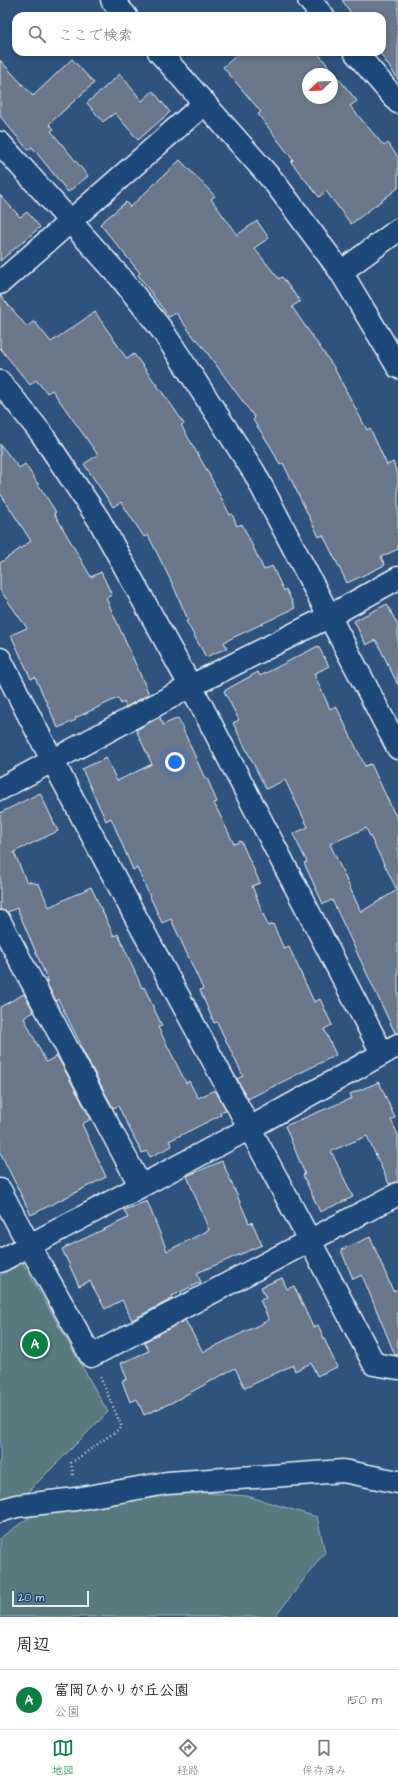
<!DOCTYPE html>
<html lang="ja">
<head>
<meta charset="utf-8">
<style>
  body { margin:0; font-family:"Architects Daughter","Klee One",sans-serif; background:#f7f7f7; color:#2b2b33 }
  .compass { position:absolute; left:302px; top:68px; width:36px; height:36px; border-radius:50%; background:#fff; box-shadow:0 2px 6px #0003; rotate:247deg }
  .scale { position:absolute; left:12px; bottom:10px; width:77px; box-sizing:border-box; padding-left:4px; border:2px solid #e8f1f8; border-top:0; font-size:11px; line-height:14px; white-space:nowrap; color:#e8f1f8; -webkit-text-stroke:3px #1f4a7a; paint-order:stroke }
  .you { position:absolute; left:175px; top:762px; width:14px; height:14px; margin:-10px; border:3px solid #fff; border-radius:50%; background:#1a73e8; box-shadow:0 0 0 6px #1a73e833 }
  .badge { display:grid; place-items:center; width:26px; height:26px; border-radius:50%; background:#0b8043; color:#fff; font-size:13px; font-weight:700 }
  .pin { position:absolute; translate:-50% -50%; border:2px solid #fff; box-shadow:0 1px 4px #0006 }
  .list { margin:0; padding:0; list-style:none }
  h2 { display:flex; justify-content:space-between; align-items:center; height:52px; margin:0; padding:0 16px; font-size:17px }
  h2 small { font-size:13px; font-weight:400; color:#7c7c81 }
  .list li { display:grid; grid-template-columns:26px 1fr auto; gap:12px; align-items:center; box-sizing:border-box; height:60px; padding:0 16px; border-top:1px solid #e1e1e2 }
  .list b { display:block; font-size:15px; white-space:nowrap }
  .list p { margin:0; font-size:13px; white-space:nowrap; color:#7c7c81 }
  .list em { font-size:13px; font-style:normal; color:#7c7c81 }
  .icon { flex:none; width:22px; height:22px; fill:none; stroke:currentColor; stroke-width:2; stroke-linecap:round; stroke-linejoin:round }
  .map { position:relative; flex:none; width:398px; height:1617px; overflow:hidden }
  .search { position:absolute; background:#fff; box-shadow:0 2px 6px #0003; left:12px; right:12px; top:12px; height:44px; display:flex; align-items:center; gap:10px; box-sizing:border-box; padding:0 14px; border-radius:12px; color:#7c7c81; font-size:15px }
  .sheet { height:112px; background:#fff }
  nav { display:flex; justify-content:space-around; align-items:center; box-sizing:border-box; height:56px; border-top:1px solid #e1e1e2; background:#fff; font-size:11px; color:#7c7c81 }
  nav a { display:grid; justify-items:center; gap:2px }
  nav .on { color:#0b8043 }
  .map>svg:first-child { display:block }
  .green { fill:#587a7f; stroke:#a0b6bc }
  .building { fill:#6b768a; stroke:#e8f1f8; fill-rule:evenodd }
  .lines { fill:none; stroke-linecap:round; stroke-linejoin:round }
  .street-casing { stroke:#e8f1f8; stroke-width:25 }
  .secondary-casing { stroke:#e8f1f8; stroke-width:25 }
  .path { stroke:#e8f1f8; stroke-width:2.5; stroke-dasharray:1 3; stroke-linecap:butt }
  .street { stroke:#1f4a7a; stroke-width:22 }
  .secondary { stroke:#1f4a7a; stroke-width:22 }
</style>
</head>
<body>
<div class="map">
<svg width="398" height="1617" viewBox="0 0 398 1617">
  <rect width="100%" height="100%" fill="#2e537d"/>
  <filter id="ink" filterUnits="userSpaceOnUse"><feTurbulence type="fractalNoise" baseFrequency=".025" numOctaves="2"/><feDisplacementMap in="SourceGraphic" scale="8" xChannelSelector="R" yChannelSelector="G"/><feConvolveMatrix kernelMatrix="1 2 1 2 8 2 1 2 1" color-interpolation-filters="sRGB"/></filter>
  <g filter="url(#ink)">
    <!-- green -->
    <g class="green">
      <polygon points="23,1263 108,1412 26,1494 0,1502 0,1275"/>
      <polygon points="172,1490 247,1496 317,1517 325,1552 275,1617 0,1617 0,1538 62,1494"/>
    </g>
    <!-- building -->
    <g class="building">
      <polygon points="342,0 398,0 398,79 379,52 382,52 382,16 353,16"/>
      <path d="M241,52H317L357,101L350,106L384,146L388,143L398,157V188L351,224L326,191L319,197L291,162L293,160L258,114L261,112L223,67ZM308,74H332V98H308Z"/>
      <polygon points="72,59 94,83 49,124 54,129 51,131 88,176 68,192 32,147 28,150 0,116 0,60 33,96"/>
      <polygon points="120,74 142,101 153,91 170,112 138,140 115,113 103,122 87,103"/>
      <polygon points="180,160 215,196 211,199 237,235 257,221 269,238 254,248 279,279 282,277 300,301 292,307 333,366 367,430 370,428 387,465 393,462 398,475 398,549 381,557 385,565 347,583 323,535 319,537 283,463 280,465 271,447 253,420 255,418 197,339 196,340 176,313 169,317 138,275 140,273 100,224 126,202 130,207"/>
      <polygon points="0,195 20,217 27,212 40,227 0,261"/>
      <polygon points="0,295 27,327 34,321 51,342 95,312 127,359 134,354 173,407 184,424 181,425 209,474 230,515 232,514 237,526 242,524 264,570 272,566 284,591 286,589 295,608 224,642 227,648 206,657 186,621 188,620 173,585 148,535 144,537 121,502 113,507 84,464 98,455 52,390 47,393 36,380 30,385 0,348"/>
      <polygon points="0,444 19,468 25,464 56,512 54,513 91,577 101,572 112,595 106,598 149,694 126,707 124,702 121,704 118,698 75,718 76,720 58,728 35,677 31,679 11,635 27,628 0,590 0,563 31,541 0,493"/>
      <polygon points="387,604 398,626 398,685 376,640 366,645 354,621"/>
      <path d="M318,646L329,666L314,674L330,709L336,706L365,766L371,764L398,821V1033H395L332,900L323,904L304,863L307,862L293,834L308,827L285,780L266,789L233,723L239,720L224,691L258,672L260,676ZM366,828L397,890L361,912L330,844Z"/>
      <polygon points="160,717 163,725 178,718 205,779 207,778 217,802 214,803 234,844 241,841 260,883 252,886 268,926 273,924 284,949 289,947 314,1002 320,999 332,1025 324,1029 336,1055 248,1099 237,1079 243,1076 217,1022 214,1023 200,990 203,989 171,919 162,923 137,868 133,870 111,818 106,821 82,769 106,758 117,781 152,764 136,730"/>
      <polygon points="40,793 58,831 14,852 26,881 39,884 49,907 91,887 114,936 118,934 142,988 144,987 162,1026 158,1027 186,1083 189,1081 198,1098 215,1090 226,1110 220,1112 221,1115 169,1141 172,1146 150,1157 147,1151 142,1153 118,1106 113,1108 80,1045 81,1045 58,999 56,1001 46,982 48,981 17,908 8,912 0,910 0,813"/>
      <polygon points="24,994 34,1012 24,1018 46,1062 57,1056 91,1119 82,1124 106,1177 31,1215 0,1152 0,1007"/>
      <polygon points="379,1082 395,1118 391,1120 398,1135 398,1182 389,1184 367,1136 331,1151 353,1197 320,1212 303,1175 305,1174 285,1126 352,1098 350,1094"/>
      <polygon points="222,1161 249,1223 252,1222 262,1245 197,1273 201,1282 172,1296 173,1298 132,1320 122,1300 105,1309 90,1281 79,1286 62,1249 128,1218 124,1210 147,1201 167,1251 209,1230 187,1176"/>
      <polygon points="370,1237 393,1291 398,1289 398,1355 395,1355 362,1275 353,1279 341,1250"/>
      <polygon points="282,1278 287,1289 294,1286 313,1327 318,1325 337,1367 317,1376 311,1363 295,1371 293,1365 245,1388 235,1368 171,1403 144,1415 137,1399 130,1402 122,1381 127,1379 121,1363 149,1351 144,1342 185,1320 203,1352 269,1320 260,1300 266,1298 261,1287"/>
    </g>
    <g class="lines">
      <!-- street casing -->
      <g class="street-casing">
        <g id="street">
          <polyline points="309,0 323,16"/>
          <polyline points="355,52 398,102"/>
          <polyline points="0,143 121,278 162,330 196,382 254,472 398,748"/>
          <polyline points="341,272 398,230"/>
          <polyline points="0,283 205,103"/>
          <polyline points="0,382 41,433 99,520 202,707 382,1053"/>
          <path d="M0,659C120,896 253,1127 374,1364L398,1368"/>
          <polyline points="0,789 191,686 330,616 398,578"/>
          <polyline points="0,922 140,1185"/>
          <polyline points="0,1190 29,1245 91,1356 398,1194"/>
          <polyline points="0,1261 250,1128 398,1045"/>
          <polyline points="0,1511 16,1506 76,1499 167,1483 343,1471 398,1482"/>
        </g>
      </g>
      <!-- secondary casing -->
      <g class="secondary-casing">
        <g id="secondary">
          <polyline points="112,0 126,16"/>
          <polyline points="159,52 275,183 341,272 398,367"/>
        </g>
      </g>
      <!-- path -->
      <polyline class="path" points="73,1475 71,1463 122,1427 100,1377"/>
      <!-- street -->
      <use href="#street" class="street"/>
      <!-- secondary -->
      <use href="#secondary" class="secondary"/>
    </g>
  </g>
</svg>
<svg class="compass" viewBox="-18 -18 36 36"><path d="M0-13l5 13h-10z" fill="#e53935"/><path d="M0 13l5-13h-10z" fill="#7c7c81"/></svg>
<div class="scale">20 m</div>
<div class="you"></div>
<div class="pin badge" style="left:35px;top:1344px">A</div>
<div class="search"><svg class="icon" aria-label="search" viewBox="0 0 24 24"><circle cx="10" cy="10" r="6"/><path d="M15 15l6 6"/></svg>ここで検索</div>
</div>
<section class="sheet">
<h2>周辺<small></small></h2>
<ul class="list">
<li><span class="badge">A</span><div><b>富岡ひかりが丘公園</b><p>公園</p></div><em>150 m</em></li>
</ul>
</section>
<nav>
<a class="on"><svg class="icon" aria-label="map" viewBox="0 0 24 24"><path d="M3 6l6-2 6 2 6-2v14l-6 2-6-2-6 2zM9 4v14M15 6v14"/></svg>地図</a>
<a><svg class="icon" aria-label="directions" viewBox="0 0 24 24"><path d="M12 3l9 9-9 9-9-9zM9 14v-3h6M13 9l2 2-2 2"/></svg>経路</a>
<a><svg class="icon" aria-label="saved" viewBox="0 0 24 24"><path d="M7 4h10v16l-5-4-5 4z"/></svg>保存済み</a>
</nav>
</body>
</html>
